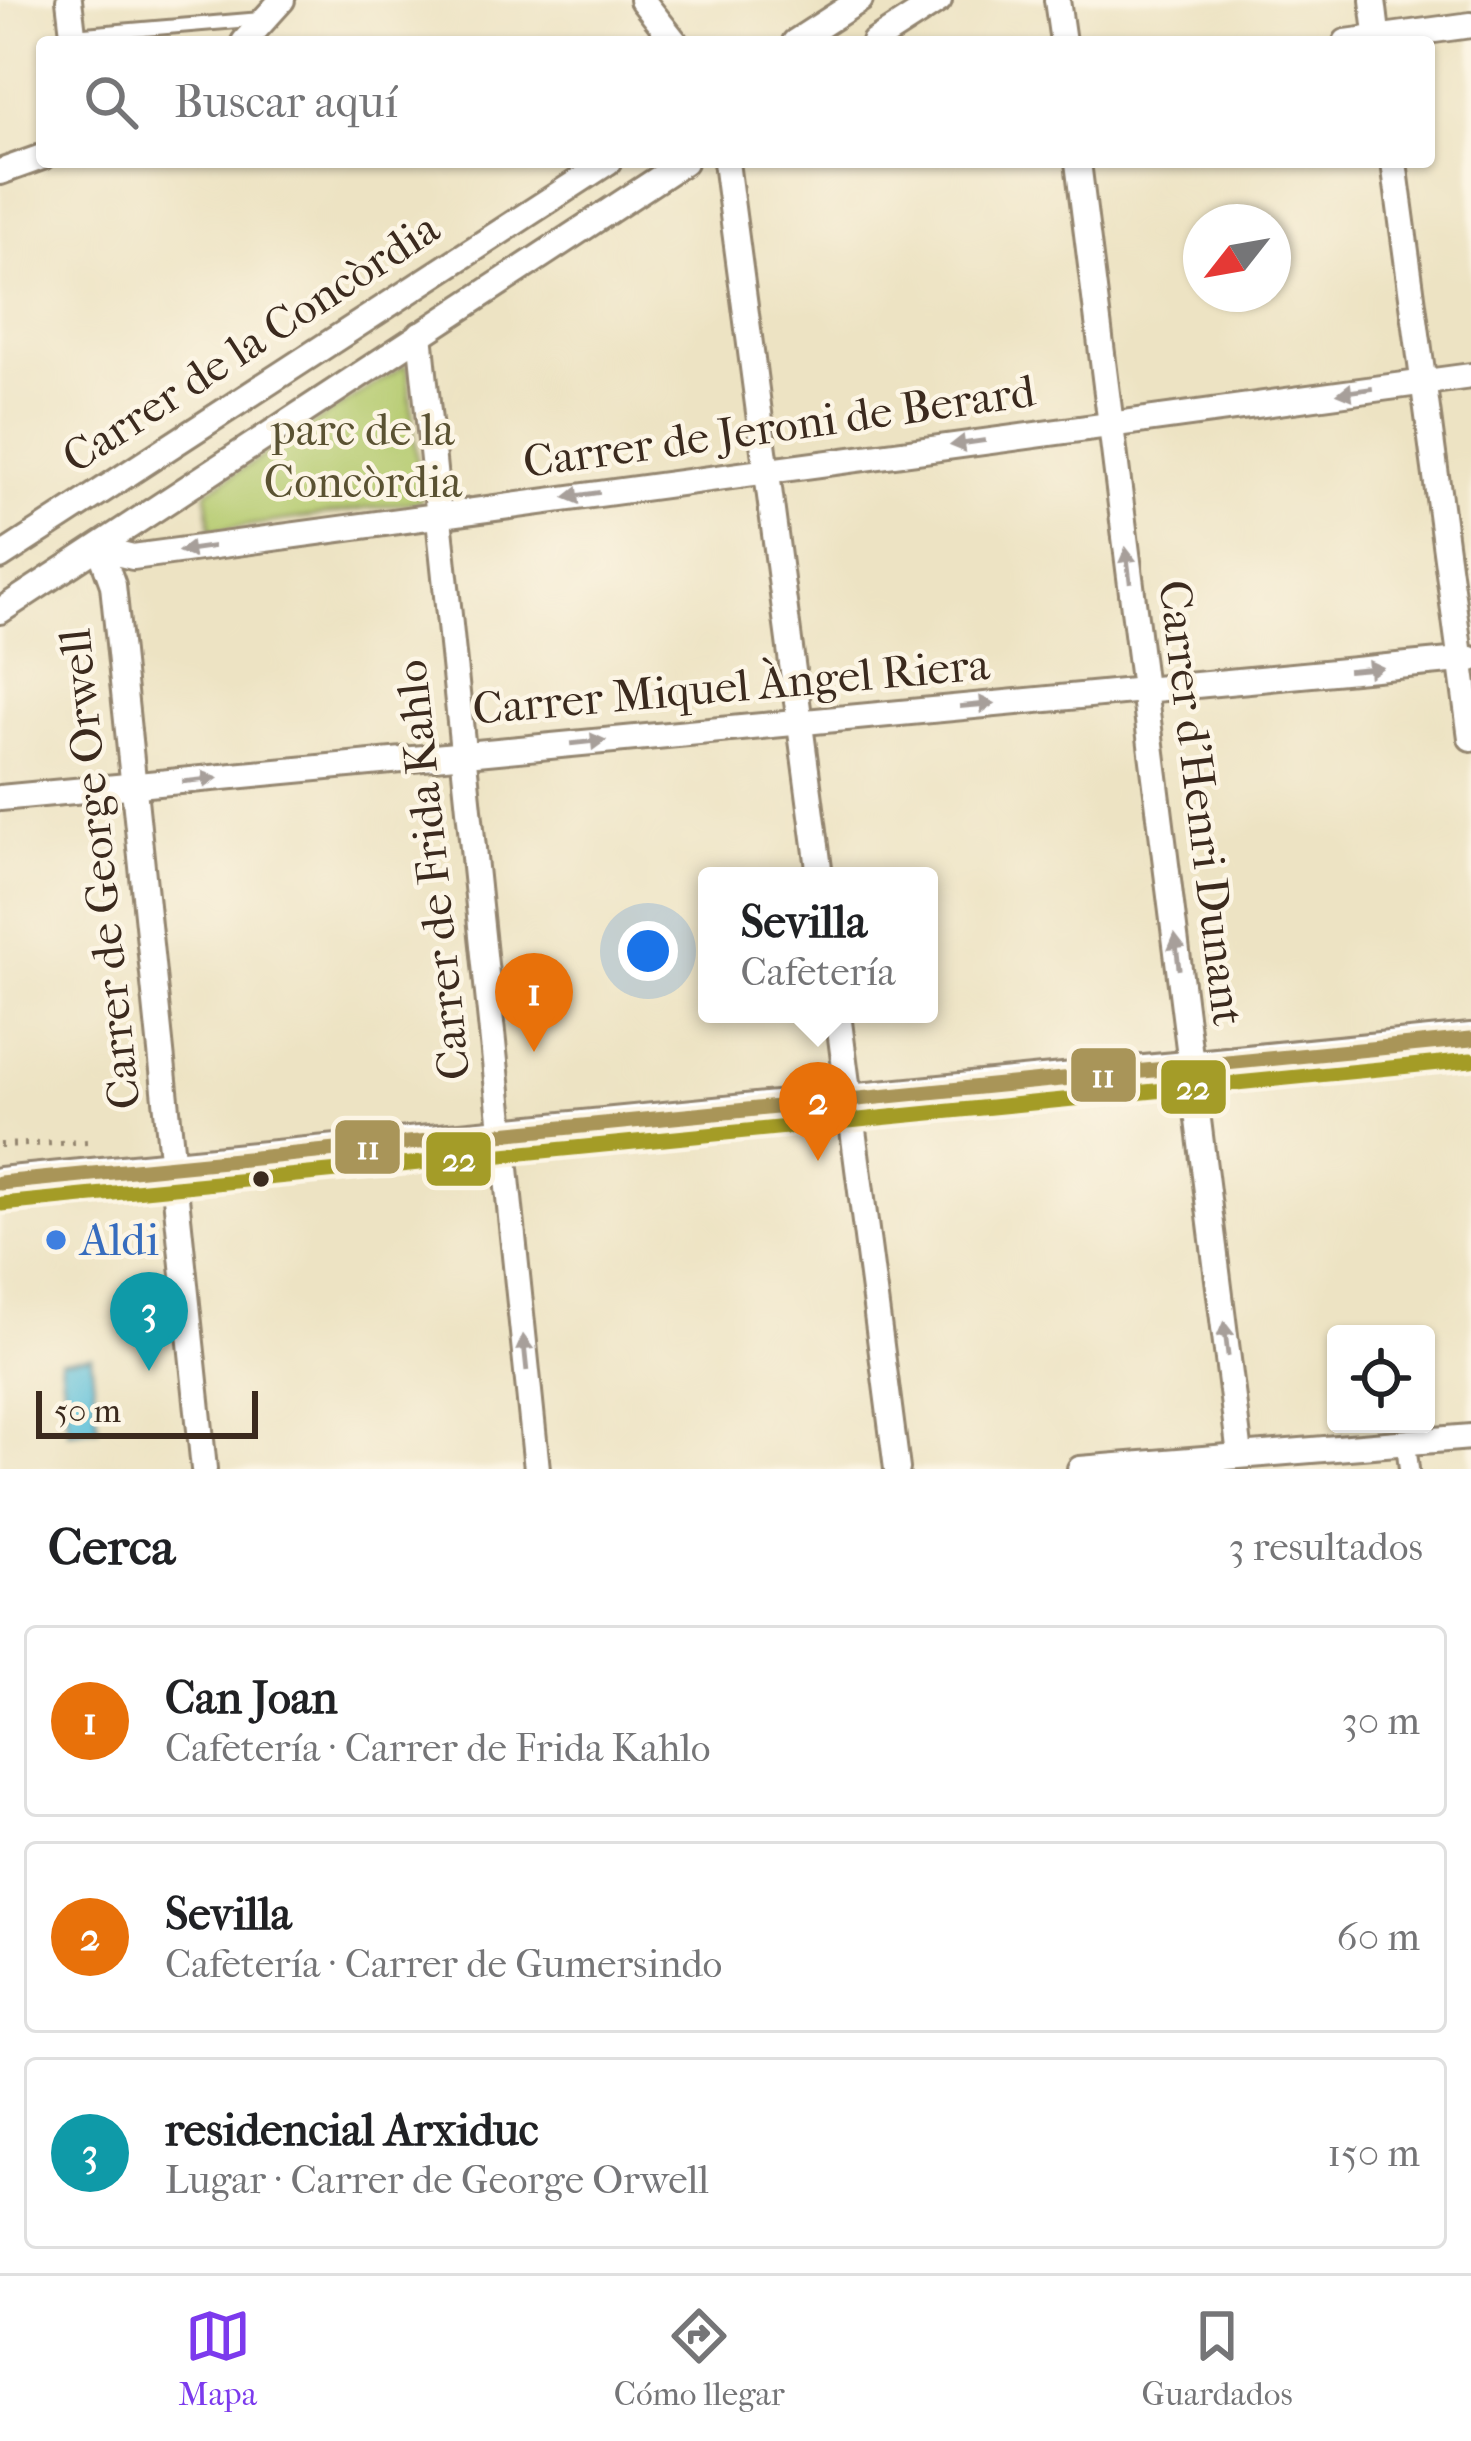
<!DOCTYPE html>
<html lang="es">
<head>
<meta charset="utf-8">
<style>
  body { margin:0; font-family:"IM FELL French Canon",serif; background:#f6f6f6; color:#202124 }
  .controls { position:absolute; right:36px; bottom:36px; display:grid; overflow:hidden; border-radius:12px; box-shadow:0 3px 9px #0004 }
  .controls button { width:108px; height:108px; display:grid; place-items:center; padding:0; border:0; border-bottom:3px solid #e0e0e0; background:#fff; color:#202124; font:60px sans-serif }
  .compass { position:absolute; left:1183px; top:204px; width:108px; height:108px; border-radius:50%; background:#fff; box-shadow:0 3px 9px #0004; rotate:239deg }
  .scale { position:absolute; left:36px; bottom:30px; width:222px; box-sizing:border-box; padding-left:12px; border:6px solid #3b2a1e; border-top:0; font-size:33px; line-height:42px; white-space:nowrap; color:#3b2a1e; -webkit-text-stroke:9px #fcf5e5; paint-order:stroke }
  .you { position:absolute; left:648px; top:951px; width:42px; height:42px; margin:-30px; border:9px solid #fff; border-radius:50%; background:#1a73e8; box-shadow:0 0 0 18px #1a73e833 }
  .badge { display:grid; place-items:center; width:78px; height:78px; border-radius:50%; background:#7c3aed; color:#fff; font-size:39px; font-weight:700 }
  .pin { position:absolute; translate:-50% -99px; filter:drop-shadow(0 3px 6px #0008) }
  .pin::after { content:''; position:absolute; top:63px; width:42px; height:36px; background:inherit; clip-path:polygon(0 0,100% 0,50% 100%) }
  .popup { position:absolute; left:698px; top:867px; width:240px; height:156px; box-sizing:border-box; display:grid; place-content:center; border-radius:12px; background:#fff; filter:drop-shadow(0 3px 9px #0005); font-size:39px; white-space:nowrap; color:#757577 }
  .popup b { font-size:45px; color:#202124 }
  .popup::after { content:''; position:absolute; left:50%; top:100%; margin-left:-24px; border:24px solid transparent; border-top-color:#fff }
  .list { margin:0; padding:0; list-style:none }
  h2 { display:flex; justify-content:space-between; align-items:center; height:156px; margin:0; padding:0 48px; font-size:51px }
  h2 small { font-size:39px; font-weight:400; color:#757577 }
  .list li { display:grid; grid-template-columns:78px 1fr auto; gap:36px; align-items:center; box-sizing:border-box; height:192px; margin:0 24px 24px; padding:0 24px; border:3px solid #e0e0e0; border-radius:12px }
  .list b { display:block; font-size:45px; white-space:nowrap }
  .list p { margin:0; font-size:39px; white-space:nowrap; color:#757577 }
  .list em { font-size:39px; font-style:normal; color:#757577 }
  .icon { flex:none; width:66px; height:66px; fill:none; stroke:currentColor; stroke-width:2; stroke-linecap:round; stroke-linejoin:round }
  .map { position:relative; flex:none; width:1471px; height:1469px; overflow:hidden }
  .search { position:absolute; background:#fff; box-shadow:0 3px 9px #0004; left:36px; right:36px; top:36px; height:132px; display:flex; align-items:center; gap:30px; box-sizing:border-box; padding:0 42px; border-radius:12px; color:#757577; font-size:45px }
  .sheet { height:804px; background:#fff }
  nav { display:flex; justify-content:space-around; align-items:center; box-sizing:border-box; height:168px; border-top:3px solid #e0e0e0; background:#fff; font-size:33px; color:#757577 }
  nav a { display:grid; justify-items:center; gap:6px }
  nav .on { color:#7c3aed }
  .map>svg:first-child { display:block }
  .green { fill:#b5cb6f; stroke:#787a46; stroke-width:3 }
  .water { fill:#5bbfd9; stroke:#4b747c; stroke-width:3 }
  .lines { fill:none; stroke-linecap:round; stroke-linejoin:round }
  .service-casing { stroke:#948670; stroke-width:18 }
  .pedestrian-casing { stroke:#948670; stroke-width:24 }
  .minor-casing { stroke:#948670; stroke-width:30 }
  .tertiary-casing { stroke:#948670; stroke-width:36 }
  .path { stroke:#948670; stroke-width:6; stroke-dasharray:3 9; stroke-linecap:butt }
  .service { stroke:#fff; stroke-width:12 }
  .pedestrian { stroke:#fff; stroke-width:18 }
  .minor { stroke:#fff; stroke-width:24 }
  .tertiary { stroke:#fff; stroke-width:30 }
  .bus-1-casing { stroke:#fcf5e5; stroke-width:24 }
  .bus-2-casing { stroke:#fcf5e5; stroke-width:24 }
  .bus-1 { stroke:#a99559; stroke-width:15 }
  .bus-2 { stroke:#a49c28; stroke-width:15 }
  .oneway { fill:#a79f9a }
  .bus-dot { fill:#3b2a1e; stroke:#fcf5e5; stroke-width:4.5 }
  .shop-dot { fill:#3f7fe0; stroke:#fcf5e5; stroke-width:4.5 }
  .labels { text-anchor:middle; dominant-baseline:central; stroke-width:9; stroke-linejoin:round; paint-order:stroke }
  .street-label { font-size:45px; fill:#3b2a1e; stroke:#fcf5e5 }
  .park-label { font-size:45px; fill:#5a5232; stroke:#fcf5e5 }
  .shop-label { font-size:45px; fill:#366cbe; stroke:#fcf5e5; text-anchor:start }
  .line-badge { stroke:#fcf5e5; stroke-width:4.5 }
  .badge-label { font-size:33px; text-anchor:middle; font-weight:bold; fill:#fff }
</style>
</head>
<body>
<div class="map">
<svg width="1471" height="1469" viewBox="0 0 1471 1469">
  <rect width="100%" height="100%" fill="#fcf5e5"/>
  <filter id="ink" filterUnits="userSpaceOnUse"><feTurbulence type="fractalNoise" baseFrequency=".00833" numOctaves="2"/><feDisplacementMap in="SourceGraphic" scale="24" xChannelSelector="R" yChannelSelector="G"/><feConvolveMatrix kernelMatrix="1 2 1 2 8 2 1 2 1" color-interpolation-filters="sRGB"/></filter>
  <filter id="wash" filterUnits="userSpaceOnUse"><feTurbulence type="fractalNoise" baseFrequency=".004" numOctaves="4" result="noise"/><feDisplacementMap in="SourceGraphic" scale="48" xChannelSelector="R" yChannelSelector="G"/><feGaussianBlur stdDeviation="2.7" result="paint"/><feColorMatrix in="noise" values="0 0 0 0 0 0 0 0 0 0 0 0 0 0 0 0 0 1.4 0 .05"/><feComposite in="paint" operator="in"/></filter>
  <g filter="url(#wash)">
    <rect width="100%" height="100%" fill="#ede3c3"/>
    <!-- green -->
    <polygon class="green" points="407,364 421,501 211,531 206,492"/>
    <!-- water -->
    <polygon class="water" points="91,1356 98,1428 68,1432 60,1360"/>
  </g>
  <g filter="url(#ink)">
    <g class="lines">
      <!-- service casing -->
      <g class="service-casing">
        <polyline id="service" points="73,35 261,19"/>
      </g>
      <!-- pedestrian casing -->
      <g class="pedestrian-casing">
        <polyline id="pedestrian" points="1406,1443 1409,1469"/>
      </g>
      <!-- minor casing -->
      <g class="minor-casing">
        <g id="minor">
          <polyline points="69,0 74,42"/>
          <polyline points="642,0 675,42"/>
          <polyline points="1057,0 1063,42"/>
          <polyline points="1373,0 1378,42"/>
          <polyline points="244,42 282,0"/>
          <polyline points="795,42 860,0"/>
          <polyline points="874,42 939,0"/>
          <polyline points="1346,42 1471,25"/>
          <polyline points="726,162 820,876"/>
          <polyline points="1078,162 1240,1455"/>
          <polyline points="1394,162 1471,738"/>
          <polyline points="0,172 42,157"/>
          <polyline points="420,334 537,1469"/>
          <polyline points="100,549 133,557 1471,376"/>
          <polyline points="100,549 113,585 204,1469"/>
          <polyline points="0,557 608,162"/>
          <polyline points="0,611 684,162"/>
          <polyline points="0,798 1471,659"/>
          <polyline points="838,1014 897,1469"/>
          <polyline points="1080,1469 1471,1437"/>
        </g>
      </g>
      <!-- tertiary casing -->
      <g class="tertiary-casing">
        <polyline id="tertiary" points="0,1183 1471,1039"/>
      </g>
      <!-- path -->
      <polyline class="path" points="0,1145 88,1142"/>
      <!-- service -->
      <use href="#service" class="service"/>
      <!-- pedestrian -->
      <use href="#pedestrian" class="pedestrian"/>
      <!-- minor -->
      <use href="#minor" class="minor"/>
      <!-- tertiary -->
      <use href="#tertiary" class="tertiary"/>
      <!-- bus-1 casing -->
      <g class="bus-1-casing">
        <polyline id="bus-1" points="0,1183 1471,1039"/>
      </g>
      <!-- bus-2 casing -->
      <g class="bus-2-casing">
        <polyline id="bus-2" points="2,1204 1471,1060"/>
      </g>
      <!-- bus-1 -->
      <use href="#bus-1" class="bus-1"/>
      <!-- bus-2 -->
      <use href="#bus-2" class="bus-2"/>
    </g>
    <!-- one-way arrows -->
    <defs><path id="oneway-solid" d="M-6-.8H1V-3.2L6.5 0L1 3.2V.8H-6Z" transform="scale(3)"/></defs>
    <g class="oneway">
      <use href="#oneway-solid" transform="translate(1355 391) rotate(172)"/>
      <use href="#oneway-solid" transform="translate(968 443) rotate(172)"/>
      <use href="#oneway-solid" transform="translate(582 495) rotate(172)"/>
      <use href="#oneway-solid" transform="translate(196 549) rotate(172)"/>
      <use href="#oneway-solid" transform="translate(1128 565) rotate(-97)"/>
      <use href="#oneway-solid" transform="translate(1365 669) rotate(-5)"/>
      <use href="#oneway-solid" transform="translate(977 705) rotate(-5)"/>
      <use href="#oneway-solid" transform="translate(588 742) rotate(-6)"/>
      <use href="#oneway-solid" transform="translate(200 780) rotate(-6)"/>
      <use href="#oneway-solid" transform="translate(1177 952) rotate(-97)"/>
      <use href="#oneway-solid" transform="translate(1226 1339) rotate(-97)"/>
      <use href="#oneway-solid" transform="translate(525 1353) rotate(-96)"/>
    </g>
  </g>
  <!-- markers -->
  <circle class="bus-dot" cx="261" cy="1179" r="10"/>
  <circle class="shop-dot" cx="56" cy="1240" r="12"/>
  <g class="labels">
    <!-- street labels -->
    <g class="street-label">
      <text transform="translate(251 343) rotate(-33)">Carrer de la Concòrdia</text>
      <text transform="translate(779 427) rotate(-8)">Carrer de Jeroni de Berard</text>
      <text transform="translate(731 687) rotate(-5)">Carrer Miquel Àngel Riera</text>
      <text transform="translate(1201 803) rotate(83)">Carrer d'Henri Dunant</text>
      <text transform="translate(100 869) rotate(-96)">Carrer de George Orwell</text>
      <text transform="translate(433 870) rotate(-96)">Carrer de Frida Kahlo</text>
    </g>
    <!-- park labels -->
    <g class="park-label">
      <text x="363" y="430">parc de la<tspan x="363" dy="52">Concòrdia</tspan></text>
    </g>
    <!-- shop labels -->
    <g class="shop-label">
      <text x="80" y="1240">Aldi</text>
    </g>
  </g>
  <g class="line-badge">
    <rect x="1069" y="1046" width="69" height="58" rx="12" fill="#a99559"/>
    <rect x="1159" y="1058" width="69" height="58" rx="12" fill="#a49c28"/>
    <rect x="333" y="1118" width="69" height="58" rx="12" fill="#a99559"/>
    <rect x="424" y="1130" width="69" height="58" rx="12" fill="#a49c28"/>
  </g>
  <g class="badge-label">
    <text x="1103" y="1087">11</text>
    <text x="1193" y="1099">22</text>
    <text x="368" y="1159">11</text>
    <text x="459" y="1171">22</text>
  </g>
</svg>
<div class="controls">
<button><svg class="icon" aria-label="locate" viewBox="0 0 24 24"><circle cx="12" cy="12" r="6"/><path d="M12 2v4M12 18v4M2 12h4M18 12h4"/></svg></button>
</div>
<svg class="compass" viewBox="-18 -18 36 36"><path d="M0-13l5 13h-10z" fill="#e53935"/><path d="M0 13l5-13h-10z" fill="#757577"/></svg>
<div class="scale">50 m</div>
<div class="you"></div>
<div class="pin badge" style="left:534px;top:1052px;background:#e8710a">1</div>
<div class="pin badge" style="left:818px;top:1161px;background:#e8710a">2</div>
<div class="popup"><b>Sevilla</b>Cafetería</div>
<div class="pin badge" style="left:149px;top:1371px;background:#0f9aa8">3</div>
<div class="search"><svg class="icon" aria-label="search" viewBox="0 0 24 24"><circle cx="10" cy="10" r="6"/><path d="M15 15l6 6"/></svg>Buscar aquí</div>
</div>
<section class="sheet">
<h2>Cerca<small>3 resultados</small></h2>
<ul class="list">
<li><span class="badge" style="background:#e8710a">1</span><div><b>Can Joan</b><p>Cafetería · Carrer de Frida Kahlo</p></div><em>30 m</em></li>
<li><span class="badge" style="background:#e8710a">2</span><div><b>Sevilla</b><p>Cafetería · Carrer de Gumersindo</p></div><em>60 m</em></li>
<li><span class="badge" style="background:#0f9aa8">3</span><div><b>residencial Arxiduc</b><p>Lugar · Carrer de George Orwell</p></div><em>150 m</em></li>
</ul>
</section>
<nav>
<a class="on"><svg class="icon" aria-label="map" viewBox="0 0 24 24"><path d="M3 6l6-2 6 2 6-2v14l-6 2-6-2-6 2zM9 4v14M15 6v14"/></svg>Mapa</a>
<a><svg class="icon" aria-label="directions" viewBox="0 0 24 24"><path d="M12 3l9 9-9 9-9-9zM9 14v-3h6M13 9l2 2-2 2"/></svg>Cómo llegar</a>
<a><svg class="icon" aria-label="saved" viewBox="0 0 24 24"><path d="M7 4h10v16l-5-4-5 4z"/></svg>Guardados</a>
</nav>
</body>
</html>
